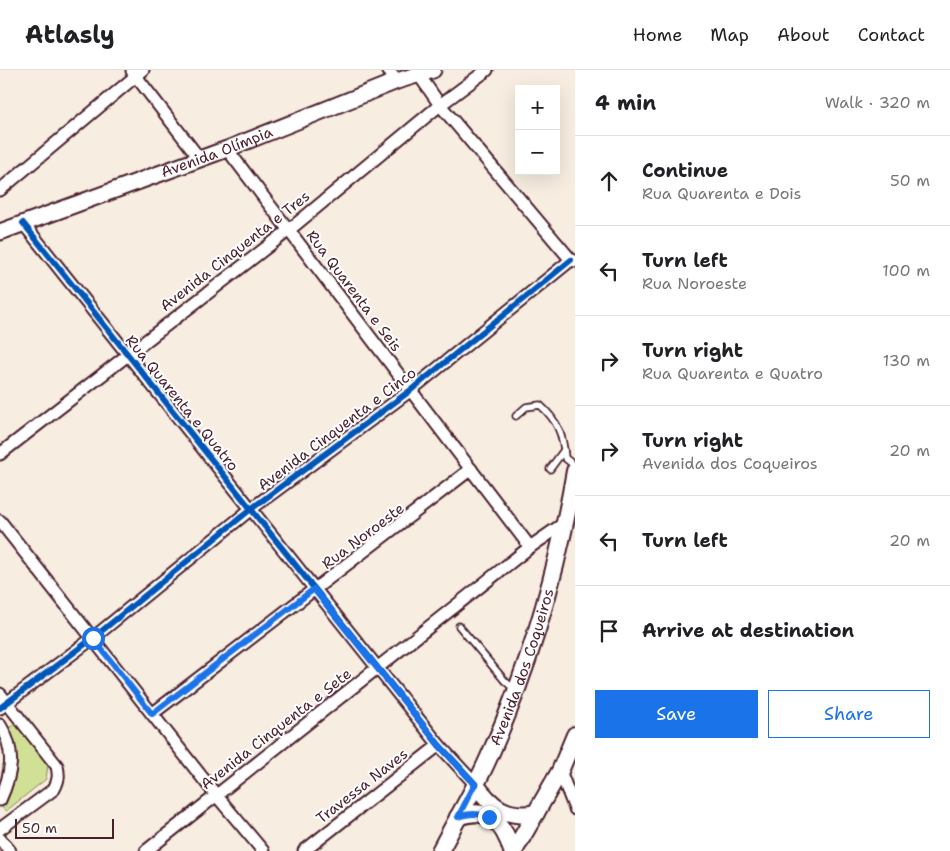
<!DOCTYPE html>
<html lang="en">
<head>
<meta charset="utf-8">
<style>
  body { margin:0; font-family:"Shantell Sans",sans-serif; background:#f6f6f6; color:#202124 }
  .controls { position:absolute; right:15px; top:15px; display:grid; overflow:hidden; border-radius:0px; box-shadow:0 5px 20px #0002 }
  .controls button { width:45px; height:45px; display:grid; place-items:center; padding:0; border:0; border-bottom:1px solid #e0e0e0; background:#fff; color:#202124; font:25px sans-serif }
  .scale { position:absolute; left:15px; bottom:12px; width:99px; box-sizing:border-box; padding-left:5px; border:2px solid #4a1f2b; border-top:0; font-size:14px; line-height:18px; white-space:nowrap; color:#4a1f2b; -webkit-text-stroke:4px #fff; paint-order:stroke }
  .stop { position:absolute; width:15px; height:15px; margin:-11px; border:4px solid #1a73e8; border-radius:50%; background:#fff }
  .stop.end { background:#1a73e8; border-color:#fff; box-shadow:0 1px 5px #0008 }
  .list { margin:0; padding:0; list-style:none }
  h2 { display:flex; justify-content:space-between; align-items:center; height:65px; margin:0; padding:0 20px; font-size:21px }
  h2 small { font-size:16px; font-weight:400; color:#757577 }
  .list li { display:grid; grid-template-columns:32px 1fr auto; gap:15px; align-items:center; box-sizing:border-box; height:90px; padding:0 20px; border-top:1px solid #e0e0e0 }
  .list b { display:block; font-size:19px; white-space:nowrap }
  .list p { margin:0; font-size:16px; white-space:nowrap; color:#757577 }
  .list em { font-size:16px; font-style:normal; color:#757577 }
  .actions { display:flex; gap:10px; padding:15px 20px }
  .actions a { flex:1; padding:11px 0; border:1px solid #1a73e8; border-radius:0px; text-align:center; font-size:18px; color:#1a73e8 }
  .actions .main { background:#1a73e8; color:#fff }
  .icon { flex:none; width:28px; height:28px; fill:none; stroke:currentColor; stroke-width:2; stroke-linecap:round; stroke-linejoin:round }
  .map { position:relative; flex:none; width:575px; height:781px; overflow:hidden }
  header { display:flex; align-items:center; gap:30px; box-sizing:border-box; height:70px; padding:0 25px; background:#fff; border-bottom:1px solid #e0e0e0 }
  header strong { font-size:24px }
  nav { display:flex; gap:28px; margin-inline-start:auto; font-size:18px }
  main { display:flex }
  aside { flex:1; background:#fff }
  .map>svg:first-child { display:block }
  .green { fill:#d0e195; stroke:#8d8060 }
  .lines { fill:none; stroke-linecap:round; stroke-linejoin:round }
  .service-casing { stroke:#4a1f2b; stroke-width:9 }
  .minor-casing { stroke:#4a1f2b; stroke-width:15 }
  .tertiary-casing { stroke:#4a1f2b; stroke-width:19 }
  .secondary-casing { stroke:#4a1f2b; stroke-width:20 }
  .service { stroke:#fff; stroke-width:5.5 }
  .minor { stroke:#fff; stroke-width:11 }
  .tertiary { stroke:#fff; stroke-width:15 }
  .secondary { stroke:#fff; stroke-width:16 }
  .cycleway-casing { stroke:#fff; stroke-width:9 }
  .cycleway { stroke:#0057b8; stroke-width:6 }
  .route { stroke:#1a73e8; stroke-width:6 }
  .labels { text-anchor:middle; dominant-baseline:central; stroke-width:4; stroke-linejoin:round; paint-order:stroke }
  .street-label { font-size:15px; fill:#4a1f2b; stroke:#fff }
</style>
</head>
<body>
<header>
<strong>Atlasly</strong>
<nav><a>Home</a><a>Map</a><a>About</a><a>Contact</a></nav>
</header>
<main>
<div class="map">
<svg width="575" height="781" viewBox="0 0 575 781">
  <rect width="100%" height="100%" fill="#f7ede0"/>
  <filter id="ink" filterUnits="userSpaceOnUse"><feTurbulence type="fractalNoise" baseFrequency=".02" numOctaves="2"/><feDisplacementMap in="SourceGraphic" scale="10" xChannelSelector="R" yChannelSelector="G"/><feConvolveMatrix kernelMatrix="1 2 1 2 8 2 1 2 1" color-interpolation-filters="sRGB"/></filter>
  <g filter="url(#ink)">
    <!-- green -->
    <path class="green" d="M15,653L48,695L46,709L6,741L0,736C19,705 20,693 8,659Z"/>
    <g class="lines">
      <!-- service casing -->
      <g class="service-casing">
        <g id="service">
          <path d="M516,346L526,337L540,335C558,351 563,365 565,388L575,396"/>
          <polyline points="550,399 564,380"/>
          <polyline points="459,556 505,611 514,619"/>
        </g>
      </g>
      <!-- minor casing -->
      <g class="minor-casing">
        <g id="minor">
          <polyline points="388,0 397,11"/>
          <polyline points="132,1 200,89"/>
          <polyline points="419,5 440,35 571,190 575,191"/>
          <polyline points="227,79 530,477"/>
          <polyline points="0,120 143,0"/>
          <polyline points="23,153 439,675 475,714"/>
          <polyline points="0,384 289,160 440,35 487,0"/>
          <polyline points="0,451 216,725 263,781"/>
          <path d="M0,624L57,696C59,705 59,710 54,719L0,759"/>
          <polyline points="0,638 93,568 251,439 411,320 571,190"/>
          <polyline points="152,644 471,399"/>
          <path d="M0,655C16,680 12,704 0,730"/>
          <polyline points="560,701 575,739"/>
          <polyline points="0,769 10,781"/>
          <polyline points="146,781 530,477 566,452"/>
          <polyline points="304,781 439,675"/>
        </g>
      </g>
      <!-- tertiary casing -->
      <g class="tertiary-casing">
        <g id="tertiary">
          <path id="s1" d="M0,162L227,79L397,11L433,0"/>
        </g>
      </g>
      <!-- secondary casing -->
      <g class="secondary-casing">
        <g id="secondary">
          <path d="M475,714C492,737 506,749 536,743"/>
          <path d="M458,747C488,735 504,754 512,781"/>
          <path id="s2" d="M440,781C456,750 475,719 489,687C530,596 558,499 575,401"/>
          <polyline points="514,781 560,701 575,665"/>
        </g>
      </g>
      <!-- service -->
      <use href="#service" class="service"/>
      <!-- minor -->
      <use href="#minor" class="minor"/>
      <!-- tertiary -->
      <use href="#tertiary" class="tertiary"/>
      <!-- secondary -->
      <use href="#secondary" class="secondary"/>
      <!-- cycleway casing -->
      <g class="cycleway-casing">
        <g id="cycleway">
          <polyline points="23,153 439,675 475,714"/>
          <polyline points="0,638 93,568 251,439 411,320 571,190"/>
        </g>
      </g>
      <!-- cycleway -->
      <use href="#cycleway" class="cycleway"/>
    </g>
  </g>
  <g class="lines" filter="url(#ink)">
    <!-- route -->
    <path class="route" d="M93,568L152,644L314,519L439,675L475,714L458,747C470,743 477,743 489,747"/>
  </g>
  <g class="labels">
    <!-- street labels -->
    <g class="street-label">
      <text stroke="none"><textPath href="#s1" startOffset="231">Avenida Olímpia</textPath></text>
      <text transform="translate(235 181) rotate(-38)">Avenida Cinquenta e Tres</text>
      <text transform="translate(354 221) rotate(53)">Rua Quarenta e Seis</text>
      <text transform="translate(182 333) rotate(51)">Rua Quarenta e Quatro</text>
      <text transform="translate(337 359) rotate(-37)">Avenida Cinquenta e Cinco</text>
      <text transform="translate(363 466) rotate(-37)">Rua Noroeste</text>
      <text stroke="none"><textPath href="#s2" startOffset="202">Avenida dos Coqueiros</textPath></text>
      <text transform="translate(276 659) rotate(-38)">Avenida Cinquenta e Sete</text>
      <text transform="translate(362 716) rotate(-38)">Travessa Naves</text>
    </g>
  </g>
</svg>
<div class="controls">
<button>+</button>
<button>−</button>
</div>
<div class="scale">50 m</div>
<div class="stop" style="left:93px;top:568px"></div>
<div class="stop end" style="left:489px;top:747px"></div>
</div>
<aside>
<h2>4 min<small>Walk · 320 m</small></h2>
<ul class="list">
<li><svg class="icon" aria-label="ahead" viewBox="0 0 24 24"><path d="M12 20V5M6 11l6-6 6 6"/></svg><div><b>Continue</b><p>Rua Quarenta e Dois</p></div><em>50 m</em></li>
<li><svg class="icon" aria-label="left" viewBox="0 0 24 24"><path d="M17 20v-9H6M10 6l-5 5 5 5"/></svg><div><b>Turn left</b><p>Rua Noroeste</p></div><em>100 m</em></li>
<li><svg class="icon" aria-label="right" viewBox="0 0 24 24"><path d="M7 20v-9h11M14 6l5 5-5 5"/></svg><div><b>Turn right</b><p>Rua Quarenta e Quatro</p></div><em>130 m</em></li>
<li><svg class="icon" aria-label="right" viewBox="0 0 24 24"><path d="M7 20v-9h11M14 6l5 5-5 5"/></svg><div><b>Turn right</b><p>Avenida dos Coqueiros</p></div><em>20 m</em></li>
<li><svg class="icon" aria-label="left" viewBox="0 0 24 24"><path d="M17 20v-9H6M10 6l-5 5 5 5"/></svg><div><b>Turn left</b></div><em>20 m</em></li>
<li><svg class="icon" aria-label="arrive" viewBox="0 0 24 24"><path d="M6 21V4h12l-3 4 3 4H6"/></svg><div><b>Arrive at destination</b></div></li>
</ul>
<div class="actions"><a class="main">Save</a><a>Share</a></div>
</aside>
</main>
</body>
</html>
